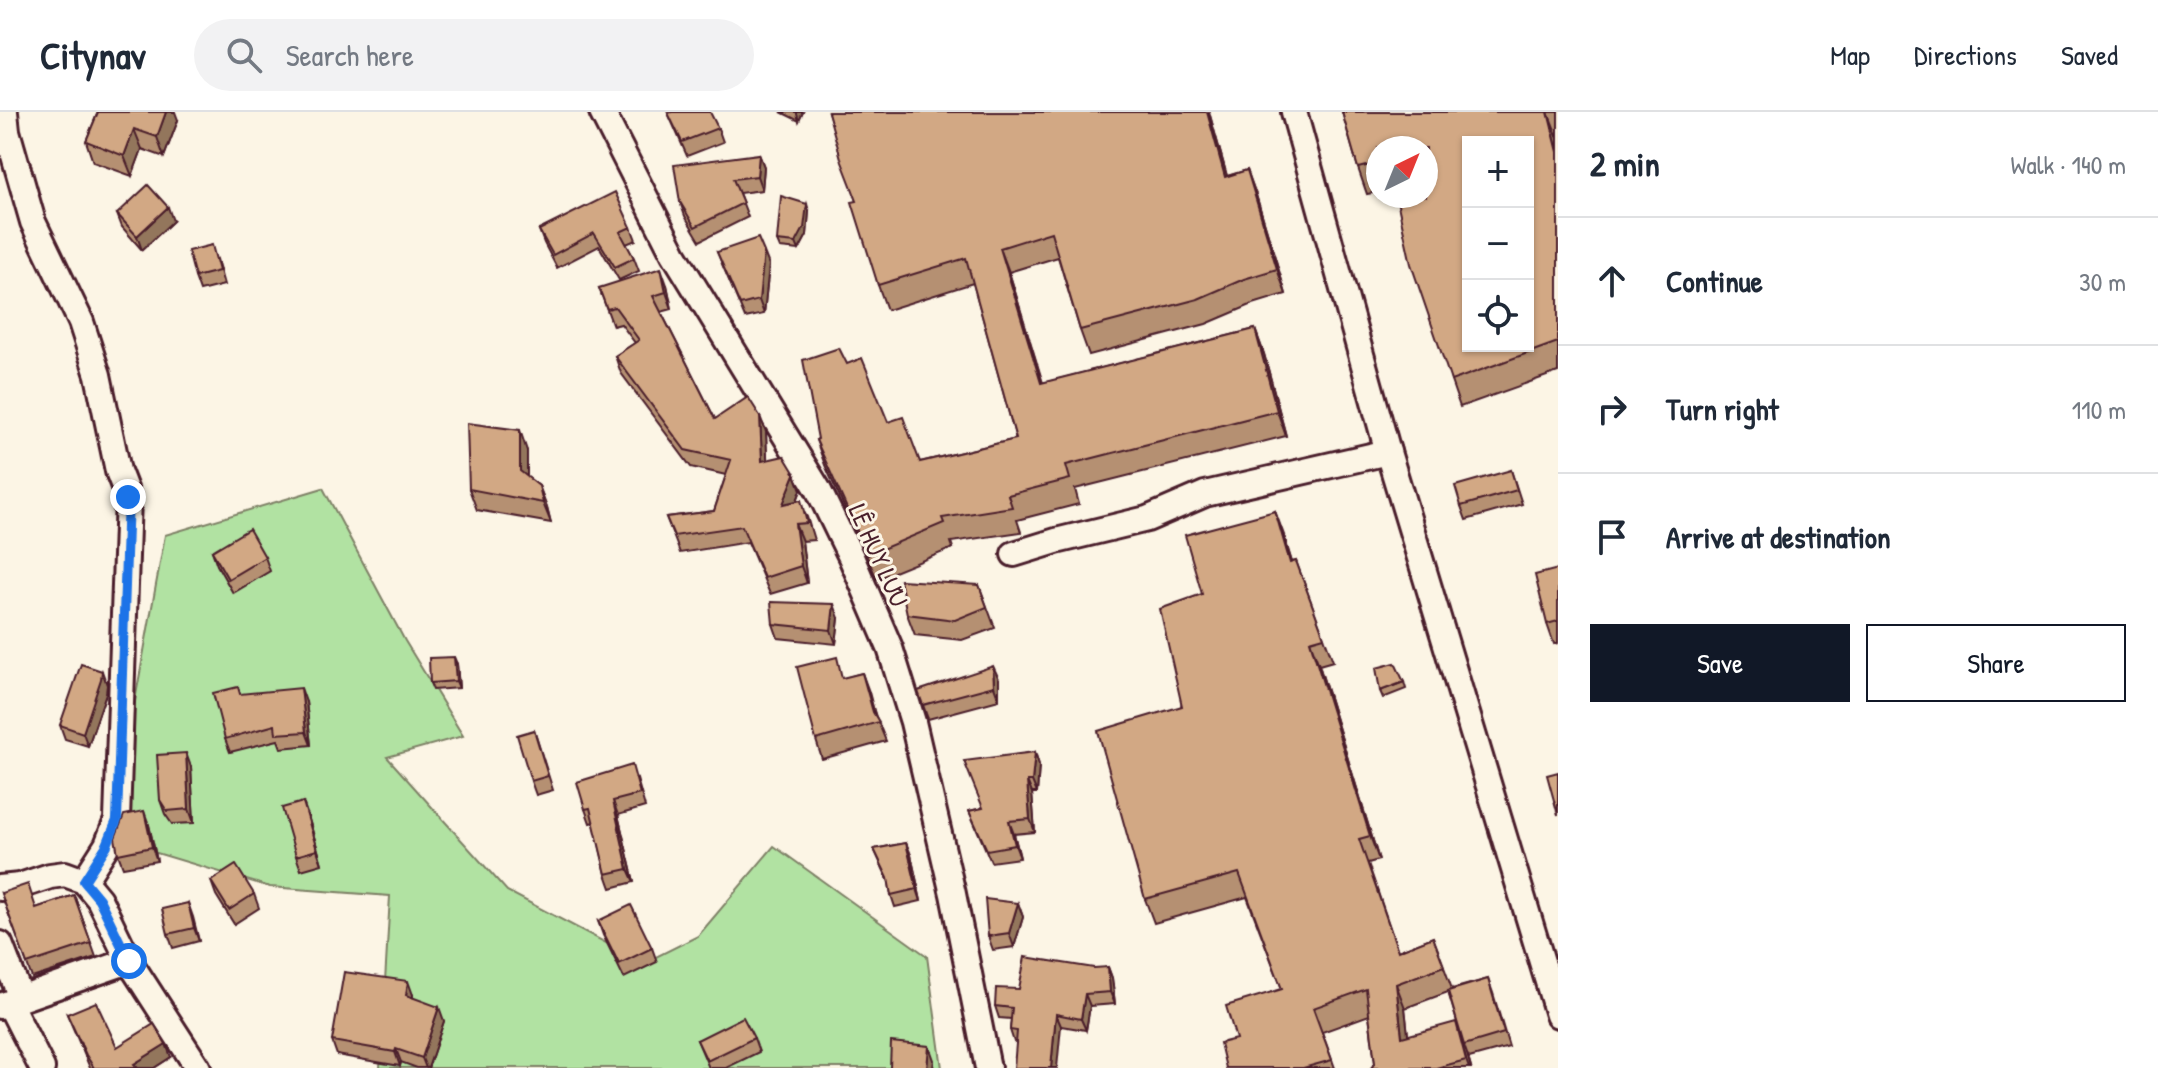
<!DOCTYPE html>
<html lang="en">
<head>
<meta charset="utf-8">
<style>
  body { margin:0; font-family:"Patrick Hand",sans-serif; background:#f2f2f3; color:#1f2937 }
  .controls { position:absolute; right:24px; top:24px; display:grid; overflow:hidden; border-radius:0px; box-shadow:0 2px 6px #0004 }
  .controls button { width:72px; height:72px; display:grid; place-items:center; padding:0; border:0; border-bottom:2px solid #e0e1e3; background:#fff; color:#1f2937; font:40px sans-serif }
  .compass { position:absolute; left:1366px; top:24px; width:72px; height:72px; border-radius:50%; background:#fff; box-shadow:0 2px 6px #0004; rotate:43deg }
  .stop { position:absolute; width:24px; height:24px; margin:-18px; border:6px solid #1a73e8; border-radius:50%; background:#fff }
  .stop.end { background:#1a73e8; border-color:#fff; box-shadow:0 2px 8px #0008 }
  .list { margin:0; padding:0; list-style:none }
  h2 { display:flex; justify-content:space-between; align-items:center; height:104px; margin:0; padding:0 32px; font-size:34px }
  h2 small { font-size:26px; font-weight:400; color:#747a83 }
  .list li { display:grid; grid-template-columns:52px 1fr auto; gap:24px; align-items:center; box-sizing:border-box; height:128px; padding:0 32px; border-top:2px solid #e0e1e3 }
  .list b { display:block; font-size:30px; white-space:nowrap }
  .list em { font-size:26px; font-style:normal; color:#747a83 }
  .actions { display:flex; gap:16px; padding:24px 32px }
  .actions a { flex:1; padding:18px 0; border:2px solid #111827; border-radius:0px; text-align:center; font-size:28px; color:#111827 }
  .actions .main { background:#111827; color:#fff }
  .icon { flex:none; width:44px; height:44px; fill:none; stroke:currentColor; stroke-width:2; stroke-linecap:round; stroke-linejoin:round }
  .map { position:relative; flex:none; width:1558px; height:956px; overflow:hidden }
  header { display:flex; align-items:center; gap:48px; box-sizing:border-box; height:112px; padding:0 40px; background:#fff; border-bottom:2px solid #e0e1e3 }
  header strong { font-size:38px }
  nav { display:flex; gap:44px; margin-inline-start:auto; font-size:28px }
  .search { width:560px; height:72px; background:#f2f2f3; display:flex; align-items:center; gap:20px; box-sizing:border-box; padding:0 28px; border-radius:44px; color:#747a83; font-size:30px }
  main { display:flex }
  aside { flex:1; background:#fff }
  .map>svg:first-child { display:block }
  .green { fill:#b1e2a2; stroke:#7e8066; stroke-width:2 }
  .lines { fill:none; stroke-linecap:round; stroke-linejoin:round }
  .minor-casing { stroke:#4a1f2b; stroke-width:30 }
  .minor { stroke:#fcf5e5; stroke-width:24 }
  .wall { fill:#b59072; stroke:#4a1f2b; stroke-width:2; fill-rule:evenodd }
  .shaded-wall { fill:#93765c; stroke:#4a1f2b; stroke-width:2 }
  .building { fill:#d2a884; stroke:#4a1f2b; stroke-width:2; fill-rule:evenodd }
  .route { stroke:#1a73e8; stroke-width:10 }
  .labels { text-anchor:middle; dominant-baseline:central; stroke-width:6; stroke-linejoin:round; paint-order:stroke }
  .street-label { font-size:26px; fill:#4a1f2b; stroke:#fcf5e5 }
</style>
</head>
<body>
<header>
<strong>Citynav</strong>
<div class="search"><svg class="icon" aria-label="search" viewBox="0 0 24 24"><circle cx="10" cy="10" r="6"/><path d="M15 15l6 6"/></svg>Search here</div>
<nav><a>Map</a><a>Directions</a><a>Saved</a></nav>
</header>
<main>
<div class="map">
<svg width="1558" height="956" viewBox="0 0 1558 956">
  <rect width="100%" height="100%" fill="#fcf5e5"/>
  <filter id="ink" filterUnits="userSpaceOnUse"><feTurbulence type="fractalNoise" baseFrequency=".0125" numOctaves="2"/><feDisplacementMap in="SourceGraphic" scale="16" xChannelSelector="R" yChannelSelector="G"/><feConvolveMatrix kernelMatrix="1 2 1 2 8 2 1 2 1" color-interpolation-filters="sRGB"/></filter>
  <g filter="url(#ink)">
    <!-- green -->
    <polygon class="green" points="323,376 405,529 463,624 387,645 507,779 644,851 698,824 774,734 927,844 942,956 380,956 390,784 270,775 110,727 165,423"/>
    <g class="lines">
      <!-- minor casing -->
      <g class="minor-casing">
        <g id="minor">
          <polyline points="5,0 7,19 33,110 81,210 98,263 118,359 128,385 117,708 107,733 84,769"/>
          <polyline points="602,0 674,142 818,377 851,445 890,536 913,610 953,782 988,956"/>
          <polyline points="1294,0 1388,340 1558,903"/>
          <polyline points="1014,442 1056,429 1147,407 1205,382 1388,340"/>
          <polyline points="0,776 20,774 50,764 65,762 84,769 99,787 129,849 198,956"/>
          <polyline points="0,832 21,886"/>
          <polyline points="9,891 42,956"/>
          <polyline points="0,894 129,849"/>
        </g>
      </g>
      <!-- minor -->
      <use href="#minor" class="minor"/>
    </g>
    <!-- wall -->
    <g class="wall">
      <polygon points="98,0 178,8 164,45 142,37 132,64 93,50 86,29"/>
      <polygon points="781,0 803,0 799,9"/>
      <polygon points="828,0 1209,0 1227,64 1247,58 1256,83 1286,182 1253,192 1206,212 1089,243 1080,218 1058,145 1009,160 1043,271 1255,217 1264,242 1286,324 1075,377 1079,392 1017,408 1021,420 951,430 953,436 877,467 825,353 816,328 818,327 847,252 888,310 920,350 1016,327 973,171 887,198 878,173 857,89"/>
      <polygon points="1342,0 1558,0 1558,260 1460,295 1451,269 1426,84 1378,36 1378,80 1367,82 1358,56"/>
      <polygon points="668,1 718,16 723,30 687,44"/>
      <polygon points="759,42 764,55 762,78 739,81 748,105 700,129 685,104 680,90"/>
      <polygon points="809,99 807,123 799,138 780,136 777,129"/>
      <polygon points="117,102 173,109 142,138 122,115"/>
      <polygon points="631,115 636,128 626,132 634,146 639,159 619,168 599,134 557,156 544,131 539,118"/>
      <polygon points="717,140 769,153 764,202 745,206"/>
      <polygon points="217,147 224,173 200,179 195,165"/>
      <polygon points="667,173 672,197 661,200 715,307 766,320 767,348 795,362 801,378 797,389 807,405 814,428 802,429 807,471 770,482 748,430 680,441 666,405 714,399 726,363 691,355 621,261 615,244 635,231 621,212 613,214 599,176"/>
      <polygon points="527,339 527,365 539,374 547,395 551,411 477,398 469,377"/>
      <polygon points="1511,358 1522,392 1466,408 1461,394"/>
      <path d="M1275,399L1292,450L1296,449L1333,549L1319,553L1379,748L1368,751L1398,839L1433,825L1452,877L1488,867L1493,881L1509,935L1469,946L1467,942L1471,956H1371L1375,951L1369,903L1322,920L1335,956H1226L1236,927L1282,877L1247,785L1154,811L1145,787L1202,482ZM1448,880L1460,920L1408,924L1405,896Z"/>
      <polygon points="212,439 265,445 270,459 233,481 217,453"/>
      <polygon points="1558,457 1558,531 1554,532 1547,512"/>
      <polygon points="979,473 995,516 962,528 915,523 907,502"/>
      <polygon points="839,506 836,532 778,526 773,512"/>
      <polygon points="457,552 459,576 433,578 430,571"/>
      <polygon points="862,561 876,605 886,629 822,647 816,628 844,566"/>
      <polygon points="999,567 999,588 928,607 918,579"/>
      <polygon points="1404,570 1406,577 1383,586 1380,579"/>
      <polygon points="107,573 106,581 88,634 65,627 60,613"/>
      <polygon points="241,582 306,590 311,633 281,636 278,628 230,640 225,627"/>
      <polygon points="534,618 553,678 536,683 531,669"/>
      <polygon points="1035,640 1039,653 1037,681 1032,681 1035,720 1014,722 1020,746 991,750 969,699 982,696"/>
      <polygon points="191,655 194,711 172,712 165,702 160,688"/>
      <polygon points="637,667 645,695 618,703 634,770 611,776 606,762 594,710 590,711 585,697"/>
      <polygon points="308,704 322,752 301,758 296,744"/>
      <polygon points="149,713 157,749 123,755 118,742"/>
      <polygon points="906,731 911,743 921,789 895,795 891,783 889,770 874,737"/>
      <polygon points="211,769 254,782 259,796 234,812 216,783"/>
      <polygon points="1,781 36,796 74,783 96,845 32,866"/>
      <polygon points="188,791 199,829 173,836 168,822"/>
      <polygon points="1018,791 1023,805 1014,835 993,838 988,824"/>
      <polygon points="598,809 652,836 657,850 624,866 603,823"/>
      <polygon points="1108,855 1112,866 1115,892 1090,894 1086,918 1061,914 1014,930 1010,918 1011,907 999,906 995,894 1019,877"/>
      <polygon points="413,883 413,886 444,909 428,956 417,956 401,950 400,954 337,943 332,929"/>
      <polygon points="67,902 117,935 171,945 154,956 90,956"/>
      <polygon points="754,926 759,940 726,956 709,956 697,928"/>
    </g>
    <!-- shaded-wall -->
    <g class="shaded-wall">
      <polygon points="166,0 175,0 178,8 164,45 157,25"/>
      <polygon points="797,0 803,0 799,9 797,2"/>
      <polygon points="1207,0 1209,0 1234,89 1225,65"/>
      <polygon points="1548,0 1558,26 1558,40"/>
      <polygon points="134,17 142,37 132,64 124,44"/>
      <polygon points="759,42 764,55 762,78 757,64"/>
      <polygon points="1247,58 1256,83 1286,182 1277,157"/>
      <polygon points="807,92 809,99 807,123 799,138 796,131"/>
      <polygon points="168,95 173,109 142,138 137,124"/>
      <polygon points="1000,136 1009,160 1050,296 1041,271"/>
      <polygon points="764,140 769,153 764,202 759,188"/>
      <polygon points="661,156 667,173 672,197 666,180"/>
      <polygon points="1255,217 1264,242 1286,324 1277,299"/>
      <polygon points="760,304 766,320 768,366 762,349"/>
      <polygon points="520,318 527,339 527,380 520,359"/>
      <polygon points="795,362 801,378 789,409 783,392"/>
      <polygon points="539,374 547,395 551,411 543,391"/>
      <polygon points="1275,399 1284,423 1299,475 1290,451"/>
      <polygon points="795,412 802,429 807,471 801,454"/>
      <polygon points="834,492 839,506 836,532 831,518"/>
      <polygon points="1310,529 1319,553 1379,748 1370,724"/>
      <polygon points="454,545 457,552 459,576 456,569"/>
      <polygon points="993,554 999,567 999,588 994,574"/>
      <polygon points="102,559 107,573 106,581 88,634 83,621"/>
      <polygon points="862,561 869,580 877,611 873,600"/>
      <polygon points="301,576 306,590 311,633 306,620"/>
      <polygon points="1035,640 1039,653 1037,681 1032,669"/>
      <polygon points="186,641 191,655 194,711 189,697"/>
      <polygon points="1027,669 1032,681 1035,720 1030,707"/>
      <polygon points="613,689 618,703 634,770 628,757"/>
      <polygon points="303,690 308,704 322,752 317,738"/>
      <polygon points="144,699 149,713 157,749 152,735"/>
      <polygon points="1009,709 1014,722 1020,746 1015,733"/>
      <polygon points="906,731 911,743 921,789 917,777"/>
      <polygon points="188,791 193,805 199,829 194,816"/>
      <polygon points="1018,791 1023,805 1014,835 1009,821"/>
      <polygon points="1108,855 1112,866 1115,892 1110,880"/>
      <polygon points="408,869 413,883 411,897 406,883"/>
      <polygon points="1396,872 1405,896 1411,949 1402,925"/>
      <polygon points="1085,882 1090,894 1086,918 1081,907"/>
      <polygon points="439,895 444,909 428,956 426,956 422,946"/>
      <polygon points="1056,902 1061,914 1057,956 1051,956"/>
      <polygon points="1456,910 1467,942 1471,956 1469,956 1466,948"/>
      <polygon points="166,932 171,945 154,956 136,956 134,952"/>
      <polygon points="929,934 934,948 933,956 927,956"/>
      <polygon points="396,937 401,950 400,954 395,940"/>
    </g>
    <!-- building -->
    <g class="building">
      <polygon points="98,0 166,0 157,25 134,17 124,44 86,29"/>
      <polygon points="672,0 710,0 718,16 682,30 668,1"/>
      <polygon points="828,0 1207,0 1225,65 1247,58 1277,157 1244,167 1198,187 1080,218 1051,120 1000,136 1041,271 1255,217 1277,299 1066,353 1070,367 1008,383 1012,395 942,406 944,411 868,443 816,328 818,327 803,248 839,236 847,252 862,246 888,310 903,305 920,350 1016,327 966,146 878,173 852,90 857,89 842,50"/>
      <path d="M1342,0H1548L1558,40V230L1451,269L1411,152L1396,84H1426V36H1378V51L1358,56ZM1468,30H1528V234H1468Z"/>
      <polygon points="759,42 757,64 733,67 743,91 695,115 680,90 674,53"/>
      <polygon points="148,73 168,95 137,124 117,102"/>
      <polygon points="615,80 631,115 620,120 634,146 615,155 594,121 553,143 539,118"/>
      <polygon points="781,84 807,92 804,116 796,131 777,129"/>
      <polygon points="758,126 764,140 759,188 740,193 717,140"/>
      <polygon points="212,133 219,159 195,165 188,139"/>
      <polygon points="661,156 666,180 653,184 715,307 748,285 760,304 762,349 784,344 795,362 783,392 801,388 807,411 795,412 801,454 764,466 742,414 674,424 666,405 714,399 731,348 685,338 615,244 639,228 615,195 607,197 599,176"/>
      <polygon points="467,311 520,318 520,359 539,374 543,391 469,377"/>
      <polygon points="1511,358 1517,378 1461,394 1455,374"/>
      <polygon points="1275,399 1290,451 1296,449 1324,525 1310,529 1370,724 1359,727 1398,839 1433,825 1444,854 1396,872 1402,925 1456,910 1466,948 1436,956 1371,956 1375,951 1366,877 1313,896 1332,948 1303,956 1226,956 1220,931 1236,927 1226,894 1282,877 1239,761 1145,787 1098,619 1182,594 1160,497 1202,482 1185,423"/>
      <polygon points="249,417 265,445 228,467 212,439"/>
      <polygon points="1558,457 1558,509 1547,512 1535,463"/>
      <polygon points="900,468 979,473 987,495 955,508 907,502"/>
      <polygon points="771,490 834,492 831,518 773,512"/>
      <polygon points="454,545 456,569 430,571 429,546"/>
      <polygon points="837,545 842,566 862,561 873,600 879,610 816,628 797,555"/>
      <polygon points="1395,551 1404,570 1380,579 1376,556"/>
      <polygon points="81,552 102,559 101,567 83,621 60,613"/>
      <polygon points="993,554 994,574 923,593 918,579"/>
      <polygon points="238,575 240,582 301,576 306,620 276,622 275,613 225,627 213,581"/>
      <polygon points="534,618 548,664 531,669 517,623"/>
      <polygon points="1035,640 1032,669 1027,669 1030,707 1009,709 1015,733 987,738 969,699 983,696 964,649"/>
      <polygon points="186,641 189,697 167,699 160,688 157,643"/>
      <polygon points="632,653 640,682 613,689 628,757 606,762 590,696 585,697 577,670"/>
      <polygon points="1558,660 1558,703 1547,663"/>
      <polygon points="303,690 317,738 296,744 282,696"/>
      <polygon points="144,699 152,735 118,742 115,726 124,703"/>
      <polygon points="906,731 917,777 891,783 888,766 874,737"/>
      <polygon points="236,753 254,782 229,798 211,769"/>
      <polygon points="28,772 36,796 74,783 91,831 27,852 1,781"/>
      <polygon points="985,787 1018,791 1009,821 988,824"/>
      <polygon points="188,791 194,816 168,822 162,797"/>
      <polygon points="631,793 652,836 619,852 598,809"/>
      <polygon points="1025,845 1094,856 1108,855 1110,880 1085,882 1081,907 1056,902 1051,956 1014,956 1017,919 1010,918 1012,896 995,894 996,876 1019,877"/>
      <polygon points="344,860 408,869 406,883 439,895 422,946 396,937 395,940 332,929"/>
      <polygon points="1488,867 1504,921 1464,933 1448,879"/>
      <polygon points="96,890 117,935 154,912 166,932 134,952 138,956 94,956 86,943 67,902"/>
      <polygon points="743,905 754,926 707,949 697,928"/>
      <polygon points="891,930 929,934 927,956 890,956"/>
    </g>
  </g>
  <g class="lines" filter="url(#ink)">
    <!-- route -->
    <polyline class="route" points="128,385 117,708 107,733 84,769 99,787 129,849"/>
  </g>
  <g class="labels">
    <!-- street labels -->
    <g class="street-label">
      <text transform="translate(879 443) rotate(66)">LÊ HUY LƯU</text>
    </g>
  </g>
</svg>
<div class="controls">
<button>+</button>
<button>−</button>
<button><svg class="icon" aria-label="locate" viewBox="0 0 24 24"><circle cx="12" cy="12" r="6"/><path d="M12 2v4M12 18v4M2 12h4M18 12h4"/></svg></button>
</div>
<svg class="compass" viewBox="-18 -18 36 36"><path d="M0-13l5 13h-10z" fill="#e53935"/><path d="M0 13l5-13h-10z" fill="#747a83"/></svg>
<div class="stop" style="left:129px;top:849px"></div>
<div class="stop end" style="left:128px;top:385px"></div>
</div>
<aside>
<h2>2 min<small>Walk · 140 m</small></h2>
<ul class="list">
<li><svg class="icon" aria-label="ahead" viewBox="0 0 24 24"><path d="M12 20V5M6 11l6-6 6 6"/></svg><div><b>Continue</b></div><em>30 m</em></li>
<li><svg class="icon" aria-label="right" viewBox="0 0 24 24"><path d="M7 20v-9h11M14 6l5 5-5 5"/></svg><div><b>Turn right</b></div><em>110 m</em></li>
<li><svg class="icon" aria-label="arrive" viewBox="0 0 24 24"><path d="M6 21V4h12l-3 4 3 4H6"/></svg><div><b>Arrive at destination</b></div></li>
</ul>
<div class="actions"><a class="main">Save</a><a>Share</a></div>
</aside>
</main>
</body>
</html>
